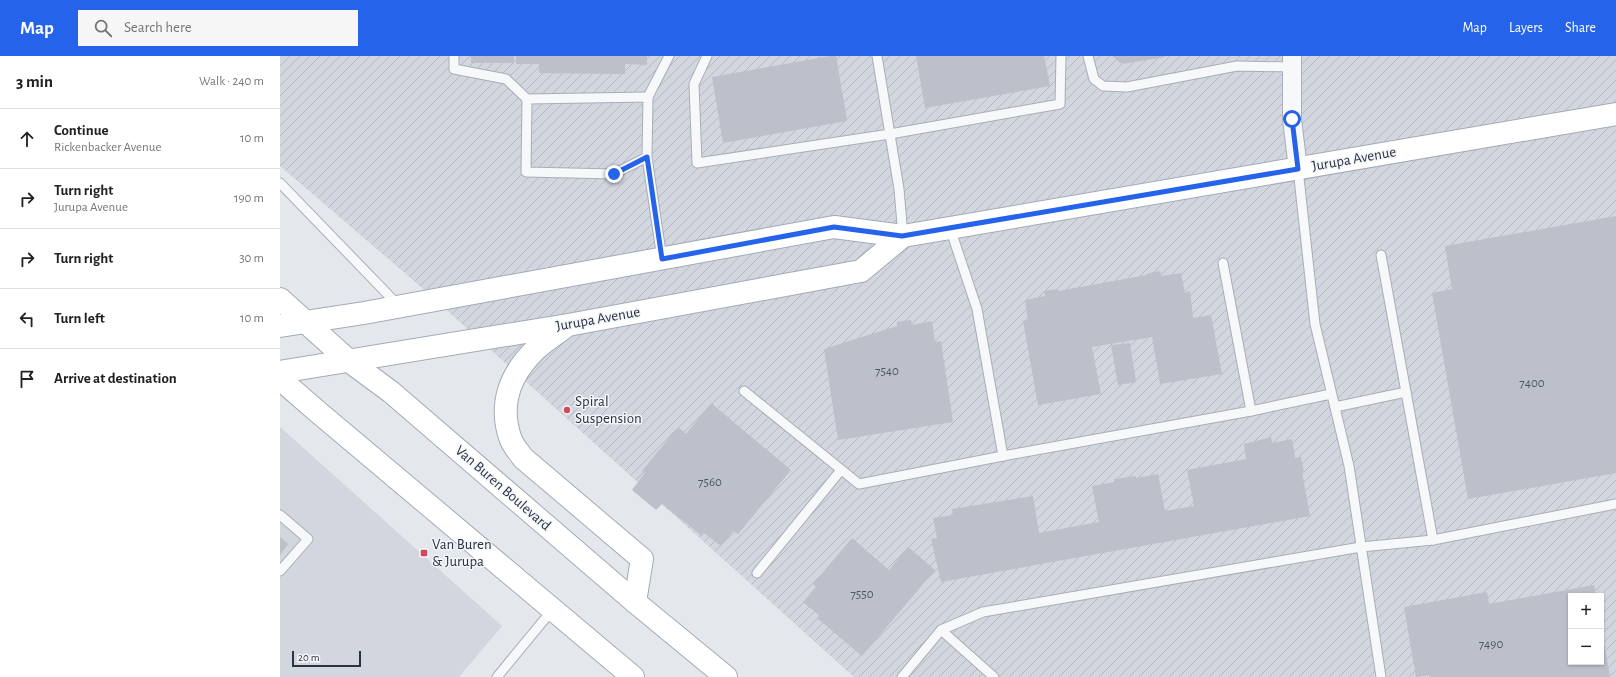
<!DOCTYPE html>
<html lang="en">
<head>
<meta charset="utf-8">
<style>
  body { margin:0; font-family:"Alegreya Sans",sans-serif; background:#f6f6f6; color:#222 }
  .controls { position:absolute; right:12px; bottom:12px; display:grid; overflow:hidden; border-radius:0px; box-shadow:0 1px 3px #0004 }
  .controls button { width:36px; height:36px; display:grid; place-items:center; padding:0; border:0; border-bottom:1px solid #e0e0e0; background:#fff; color:#222; font:20px sans-serif }
  .scale { position:absolute; left:12px; bottom:10px; width:69px; box-sizing:border-box; padding-left:4px; border:2px solid #2b3445; border-top:0; font-size:11px; line-height:14px; white-space:nowrap; color:#2b3445; -webkit-text-stroke:3px #f4f6f9; paint-order:stroke }
  .stop { position:absolute; width:12px; height:12px; margin:-9px; border:3px solid #2563eb; border-radius:50%; background:#fff }
  .stop.end { background:#2563eb; border-color:#fff; box-shadow:0 1px 4px #0008 }
  .list { margin:0; padding:0; list-style:none }
  h2 { display:flex; justify-content:space-between; align-items:center; height:52px; margin:0; padding:0 16px; font-size:17px }
  h2 small { font-size:13px; font-weight:400; color:#767676 }
  .list li { display:grid; grid-template-columns:26px 1fr auto; gap:12px; align-items:center; box-sizing:border-box; height:60px; padding:0 16px; border-top:1px solid #e0e0e0 }
  .list b { display:block; font-size:15px; white-space:nowrap }
  .list p { margin:0; font-size:13px; white-space:nowrap; color:#767676 }
  .list em { font-size:13px; font-style:normal; color:#767676 }
  .icon { flex:none; width:22px; height:22px; fill:none; stroke:currentColor; stroke-width:2; stroke-linecap:round; stroke-linejoin:round }
  .map { position:relative; flex:none; width:1336px; height:621px; overflow:hidden }
  header { display:flex; align-items:center; gap:24px; box-sizing:border-box; height:56px; padding:0 20px; background:#2563eb; color:#fff }
  header strong { font-size:19px }
  nav { display:flex; gap:22px; margin-inline-start:auto; font-size:14px }
  .search { width:280px; height:36px; background:#f6f6f6; display:flex; align-items:center; gap:10px; box-sizing:border-box; padding:0 14px; border-radius:0px; color:#767676; font-size:15px }
  main { display:flex }
  aside { flex:1; background:#fff }
  .map>svg:first-child { display:block }
  .built { fill:#d2d6de }
  .industrial { fill:url(#industrial-furrows); fill-rule:evenodd }
  .building { fill:#bbc0ca }
  .lines { fill:none; stroke-linecap:round; stroke-linejoin:round }
  .lane-casing { stroke:#a9aeb7; stroke-width:11 }
  .street-casing { stroke:#a9aeb7; stroke-width:20 }
  .primary-casing { stroke:#a3abb8; stroke-width:24 }
  .lane { stroke:#f7f8fa; stroke-width:9 }
  .street { stroke:#f7f8fa; stroke-width:18 }
  .primary { stroke:#fff; stroke-width:22 }
  .route { stroke:#2563eb; stroke-width:5 }
  .poi-dot { fill:#d1495b; stroke:#f4f6f9; stroke-width:1.5 }
  .labels { text-anchor:middle; dominant-baseline:central; stroke-width:3; stroke-linejoin:round; paint-order:stroke }
  .number-label { font-size:13px; fill:#4f5766 }
  .street-label { font-size:15px; fill:#2b3445; stroke:#f4f6f9 }
  .poi-label { font-size:15px; fill:#2b3445; stroke:#f4f6f9; text-anchor:start }
</style>
</head>
<body>
<header>
<strong>Map</strong>
<div class="search"><svg class="icon" aria-label="search" viewBox="0 0 24 24"><circle cx="10" cy="10" r="6"/><path d="M15 15l6 6"/></svg>Search here</div>
<nav><a>Map</a><a>Layers</a><a>Share</a></nav>
</header>
<main>
<aside>
<h2>3 min<small>Walk · 240 m</small></h2>
<ul class="list">
<li><svg class="icon" aria-label="ahead" viewBox="0 0 24 24"><path d="M12 20V5M6 11l6-6 6 6"/></svg><div><b>Continue</b><p>Rickenbacker Avenue</p></div><em>10 m</em></li>
<li><svg class="icon" aria-label="right" viewBox="0 0 24 24"><path d="M7 20v-9h11M14 6l5 5-5 5"/></svg><div><b>Turn right</b><p>Jurupa Avenue</p></div><em>190 m</em></li>
<li><svg class="icon" aria-label="right" viewBox="0 0 24 24"><path d="M7 20v-9h11M14 6l5 5-5 5"/></svg><div><b>Turn right</b></div><em>30 m</em></li>
<li><svg class="icon" aria-label="left" viewBox="0 0 24 24"><path d="M17 20v-9H6M10 6l-5 5 5 5"/></svg><div><b>Turn left</b></div><em>10 m</em></li>
<li><svg class="icon" aria-label="arrive" viewBox="0 0 24 24"><path d="M6 21V4h12l-3 4 3 4H6"/></svg><div><b>Arrive at destination</b></div></li>
</ul>
</aside>
<div class="map">
<svg width="1336" height="621" viewBox="0 0 1336 621">
  <defs>
    <pattern id="industrial-furrows" width="10" height="10" patternUnits="userSpaceOnUse"><rect width="10" height="10" fill="#d2d6de"/><path d="M-1 1l2-2M0 10L10 0M9 11l2-2" fill="none" stroke="#b4b8c0"/></pattern>
  </defs>
  <rect width="100%" height="100%" fill="#e4e7ec"/>
  <!-- built -->
  <polygon class="built" points="0,371 222,570 179,621 0,621"/>
  <!-- industrial -->
  <path class="industrial" d="M0,0H1336V621H574L133,224L0,110ZM1291,540H1321V606H1291Z"/>
  <!-- building -->
  <g class="building">
    <rect x="191" y="0" width="43" height="7"/>
    <polygon points="236,0 367,0 367,9 345,8 345,18 259,17 259,8 236,8"/>
    <polygon points="550,0 556,0 567,65 443,87 432,21"/>
    <polygon points="636,0 764,0 770,30 645,52"/>
    <polygon points="832,0 885,0 885,1 842,8"/>
    <polygon points="1336,160 1336,417 1188,443 1152,237 1172,233 1165,190"/>
    <polygon points="880,215 881,220 901,217 905,237 910,235 913,262 931,259 942,318 880,328 872,281 812,291 821,338 758,349 743,265 748,264 745,244 765,240 764,235 778,233 778,235 867,219 866,218"/>
    <polygon points="631,264 632,269 652,265 655,286 661,285 673,366 558,384 544,293 617,270 617,266"/>
    <polygon points="850,287 856,326 838,329 831,289"/>
    <polygon points="431,347 511,414 458,478 453,475 441,490 424,477 422,480 382,448 376,454 352,434 365,417 362,415 398,371 406,378"/>
    <polygon points="991,381 992,387 1012,383 1015,402 1021,401 1024,416 1022,416 1030,460 661,526 651,483 657,482 653,462 673,459 672,453 753,440 759,477 819,466 812,430 835,426 834,423 856,420 856,422 878,418 885,455 914,450 907,414 966,403 964,388"/>
    <polygon points="0,481 8,488 0,499"/>
    <polygon points="572,482 609,514 628,491 655,514 582,600 537,562 539,559 523,546 536,531 533,528"/>
    <polygon points="1314,529 1316,540 1291,540 1291,606 1321,606 1322,574 1330,621 1151,621 1151,619 1136,621 1124,551 1207,536 1209,548"/>
  </g>
  <g class="lines">
    <!-- lane casing -->
    <g class="lane-casing">
      <g id="lane">
        <polyline points="174,0 174,13 226,23 247,43"/>
        <polyline points="427,0 414,28 417,107 610,78 780,48 781,0"/>
        <polyline points="597,0 619,133 623,180"/>
        <polyline points="808,0 814,23 823,30 847,31 957,10 1012,11"/>
        <polyline points="368,41 389,0"/>
        <polyline points="367,101 334,118 246,116 247,43 368,41 367,101 382,203"/>
        <polyline points="1018,113 1035,268 1069,410 1101,621"/>
        <polyline points="0,127 119,250"/>
        <polyline points="670,172 697,253 723,400 971,355 1051,338"/>
        <polyline points="943,207 971,355"/>
        <polyline points="464,335 579,428 723,400"/>
        <polyline points="1126,336 1153,484 1336,448"/>
        <polyline points="1055,351 1126,336 1101,199"/>
        <polyline points="0,459 28,483 0,515"/>
        <polyline points="477,517 561,414"/>
        <polyline points="661,574 714,621"/>
        <polyline points="217,621 273,553"/>
        <polyline points="622,621 661,574 703,556 1081,491 1153,484"/>
      </g>
    </g>
    <!-- street casing -->
    <g class="street-casing">
      <polyline id="street" points="1012,0 1012,63 1018,113"/>
    </g>
    <!-- primary casing -->
    <g class="primary-casing">
      <g id="primary">
        <polyline points="0,243 69,305 111,336 355,546 446,621"/>
        <polyline points="0,270 84,257 554,171 623,180 1336,58"/>
        <path d="M285,271C276,278 265,285 256,293C230,318 218,349 231,384C234,391 239,396 243,402L362,503L355,546"/>
        <polyline points="0,316 288,269 581,215 623,180"/>
        <polyline points="0,323 38,356 353,621"/>
      </g>
    </g>
    <!-- lane -->
    <use href="#lane" class="lane"/>
    <!-- street -->
    <use href="#street" class="street"/>
    <!-- primary -->
    <use href="#primary" class="primary"/>
  </g>
  <g class="lines">
    <!-- route -->
    <polyline class="route" points="334,118 367,101 382,203 554,171 622,180 1018,113 1012,63"/>
  </g>
  <!-- markers -->
  <g class="poi-dot">
    <circle cx="287" cy="354" r="4"/>
    <rect x="140" y="493" width="8" height="8" rx="2"/>
  </g>
  <g class="labels">
    <!-- number labels -->
    <g class="number-label">
      <text x="607" y="315">7540</text>
      <text x="1252" y="327">7400</text>
      <text x="430" y="426">7560</text>
      <text x="582" y="538">7550</text>
      <text x="1211" y="588">7490</text>
    </g>
    <!-- street labels -->
    <g class="street-label">
      <text transform="translate(1074 103) rotate(-10)">Jurupa Avenue</text>
      <text transform="translate(318 263) rotate(-10)">Jurupa Avenue</text>
      <text transform="translate(223 432) rotate(41)">Van Buren Boulevard</text>
    </g>
    <!-- poi labels -->
    <g class="poi-label">
      <text x="295" y="345">Spiral<tspan x="295" dy="17">Suspension</tspan></text>
      <text x="152" y="488">Van Buren<tspan x="152" dy="17">&amp; Jurupa</tspan></text>
    </g>
  </g>
</svg>
<div class="controls">
<button>+</button>
<button>−</button>
</div>
<div class="scale">20 m</div>
<div class="stop" style="left:1012px;top:63px"></div>
<div class="stop end" style="left:334px;top:118px"></div>
</div>
</main>
</body>
</html>
